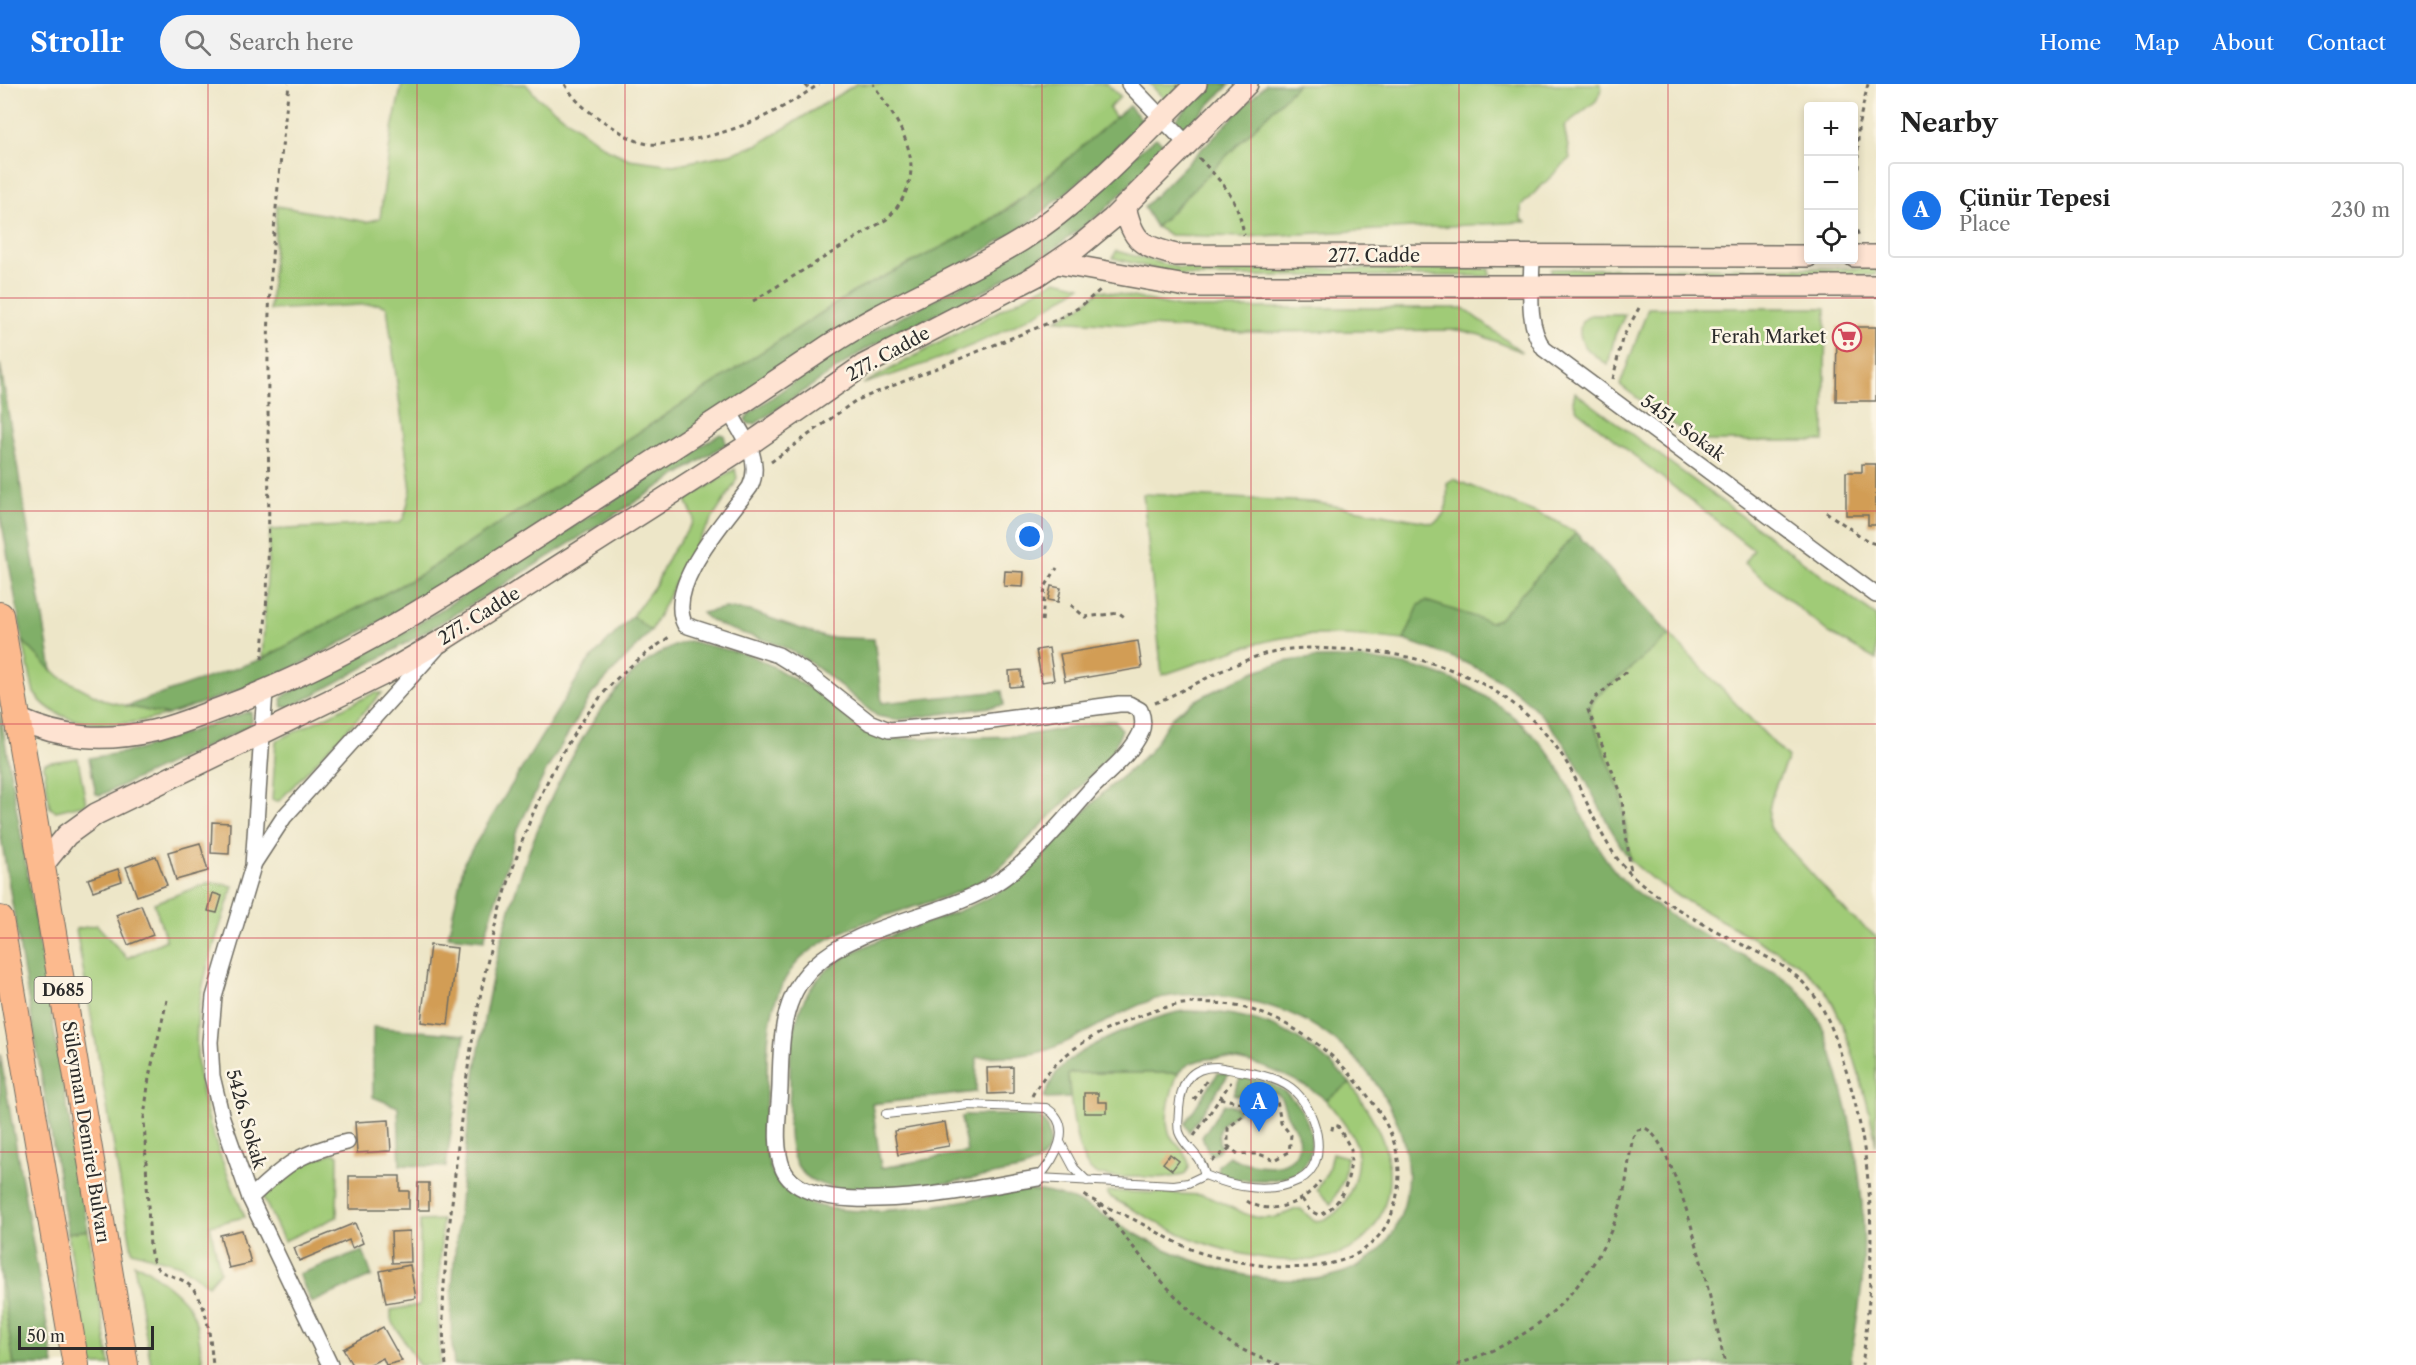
<!DOCTYPE html>
<html lang="en">
<head>
<meta charset="utf-8">
<style>
  body { margin:0; font-family:"Libre Caslon Text",serif; background:#f2f2f2; color:#222 }
  .controls { position:absolute; right:18px; top:18px; display:grid; overflow:hidden; border-radius:6px; box-shadow:0 3px 9px #0003 }
  .controls button { width:54px; height:54px; display:grid; place-items:center; padding:0; border:0; border-bottom:2px solid #e0e0e0; background:#fff; color:#222; font:30px sans-serif }
  .scale { position:absolute; left:18px; bottom:15px; width:136px; box-sizing:border-box; padding-left:6px; border:3px solid #2b2b2b; border-top:0; font-size:16px; line-height:21px; white-space:nowrap; color:#2b2b2b; -webkit-text-stroke:4px #fcf5e5; paint-order:stroke }
  .you { position:absolute; left:1030px; top:453px; width:21px; height:21px; margin:-15px; border:4px solid #fff; border-radius:50%; background:#1a73e8; box-shadow:0 0 0 9px #1a73e833 }
  .badge { display:grid; place-items:center; width:39px; height:39px; border-radius:50%; background:#1a73e8; color:#fff; font-size:20px; font-weight:700 }
  .pin { position:absolute; translate:-50% -50px; filter:drop-shadow(0 2px 3px #0008) }
  .pin::after { content:''; position:absolute; top:32px; width:21px; height:18px; background:inherit; clip-path:polygon(0 0,100% 0,50% 100%) }
  .list { margin:0; padding:0; list-style:none }
  h2 { display:flex; justify-content:space-between; align-items:center; height:78px; margin:0; padding:0 24px; font-size:26px }
  h2 small { font-size:20px; font-weight:400; color:#767676 }
  .list li { display:grid; grid-template-columns:39px 1fr auto; gap:18px; align-items:center; box-sizing:border-box; height:96px; margin:0 12px 12px; padding:0 12px; border:2px solid #e0e0e0; border-radius:6px }
  .list b { display:block; font-size:22px; white-space:nowrap }
  .list p { margin:0; font-size:20px; white-space:nowrap; color:#767676 }
  .list em { font-size:20px; font-style:normal; color:#767676 }
  .icon { flex:none; width:33px; height:33px; fill:none; stroke:currentColor; stroke-width:2; stroke-linecap:round; stroke-linejoin:round }
  .map { position:relative; flex:none; width:1876px; height:1281px; overflow:hidden }
  header { display:flex; align-items:center; gap:36px; box-sizing:border-box; height:84px; padding:0 30px; background:#1a73e8; color:#fff }
  header strong { font-size:28px }
  nav { display:flex; gap:33px; margin-inline-start:auto; font-size:21px }
  .search { width:420px; height:54px; background:#f2f2f2; display:flex; align-items:center; gap:15px; box-sizing:border-box; padding:0 21px; border-radius:33px; color:#767676; font-size:22px }
  main { display:flex }
  aside { flex:1; background:#fff }
  .map>svg:first-child { display:block }
  .green { fill:#a0cb77; stroke:#667b51; stroke-width:1.5 }
  .forest { fill:#80af68; stroke:#566d4a; stroke-width:1.5 }
  .building { fill:#d29d55 }
  .lines { fill:none; stroke-linecap:round; stroke-linejoin:round }
  .lane-casing { stroke:#6f6c62; stroke-width:10 }
  .street-casing { stroke:#6f6c62; stroke-width:18 }
  .secondary-casing { stroke:#6f6c62; stroke-width:24 }
  .highway-casing { stroke:#6f6c62; stroke-width:28 }
  .path { stroke:#6f6c62; stroke-width:3; stroke-dasharray:4.5 4.5; stroke-linecap:butt }
  .lane { stroke:#fff; stroke-width:8 }
  .street { stroke:#fff; stroke-width:15 }
  .secondary { stroke:#fee3d2; stroke-width:21 }
  .highway { stroke:#fcba8e; stroke-width:26 }
  .grid { fill:none; stroke:#d1495b; stroke-width:1.5; stroke-opacity:0.55 }
  .labels { text-anchor:middle; dominant-baseline:central; stroke-width:5; stroke-linejoin:round; paint-order:stroke }
  .shield { fill:#fcf5e5; stroke:#6a6863; stroke-width:1.5 }
  .shield-label { font-size:16px; font-weight:bold; fill:#2b2b2b }
  .street-label { font-size:18px; fill:#2b2b2b; stroke:#fcf5e5 }
  .poi-label { font-size:18px; fill:#2b2b2b; stroke:#fcf5e5; text-anchor:end }
</style>
</head>
<body>
<header>
<strong>Strollr</strong>
<div class="search"><svg class="icon" aria-label="search" viewBox="0 0 24 24"><circle cx="10" cy="10" r="6"/><path d="M15 15l6 6"/></svg>Search here</div>
<nav><a>Home</a><a>Map</a><a>About</a><a>Contact</a></nav>
</header>
<main>
<div class="map">
<svg width="1876" height="1281" viewBox="0 0 1876 1281">
  <rect width="100%" height="100%" fill="#fcf5e5"/>
  <filter id="ink" filterUnits="userSpaceOnUse"><feTurbulence type="fractalNoise" baseFrequency=".0167" numOctaves="2"/><feDisplacementMap in="SourceGraphic" scale="12" xChannelSelector="R" yChannelSelector="G"/><feConvolveMatrix kernelMatrix="1 2 1 2 8 2 1 2 1" color-interpolation-filters="sRGB"/></filter>
  <filter id="wash" filterUnits="userSpaceOnUse"><feTurbulence type="fractalNoise" baseFrequency=".008" numOctaves="4" result="noise"/><feDisplacementMap in="SourceGraphic" scale="24" xChannelSelector="R" yChannelSelector="G"/><feGaussianBlur stdDeviation="1.35" result="paint"/><feColorMatrix in="noise" values="0 0 0 0 0 0 0 0 0 0 0 0 0 0 0 0 0 1.4 0 .05"/><feComposite in="paint" operator="in"/></filter>
  <g filter="url(#wash)">
    <rect width="100%" height="100%" fill="#ede6c8"/>
    <!-- green -->
    <g class="green">
      <polygon points="402,0 526,0 537,13 607,65 629,75 673,81 730,70 759,60 856,0 1107,0 1120,13 1109,24 1116,34 1042,100 975,146 852,209 422,490 262,575 270,446 398,439 404,434 411,406 387,223 379,220 270,226 277,122 367,138 380,134 392,45"/>
      <polygon points="1150,0 1181,0 1165,16"/>
      <polygon points="1298,0 1600,0 1602,5 1596,17 1564,42 1570,74 1521,122 1521,135 1526,138 1244,153 1170,151 1156,143"/>
      <polygon points="1116,167 1179,184 1199,185 1490,185 1490,192 1198,192 1179,191 1113,174"/>
      <polygon points="1876,184 1876,191 1551,192 1551,185"/>
      <path d="M1056,196L1081,202C1014,248 941,277 863,300Z"/>
      <polygon points="1100,206 1184,224 1463,224 1522,268 1480,251 1459,246 1243,248 1056,236 1080,223"/>
      <polygon points="1648,224 1826,224 1824,357 1696,357 1620,301"/>
      <path d="M1591,231H1625L1615,251L1608,281C1591,269 1574,260 1582,237Z"/>
      <polygon points="1575,308 1876,532 1876,576 1829,549 1744,479 1753,466 1577,326 1573,317"/>
      <polygon points="735,385 737,394 734,401 689,471 651,547 632,532 656,500 669,472 692,440 694,434 686,416"/>
      <path d="M1453,395L1556,437L1576,449L1499,535L1490,538L1426,517L1419,522L1404,556C1366,552 1328,548 1289,553C1246,559 1203,578 1162,591L1143,410L1313,418L1433,439C1449,432 1448,414 1447,399Z"/>
      <path d="M1670,551L1788,674C1778,695 1766,719 1769,743L1850,832L1876,852V1062C1870,1023 1848,944 1828,911C1820,898 1807,888 1796,878L1688,818L1652,795L1630,776L1621,709L1588,626L1596,613Z"/>
      <path d="M23,557L60,593L106,617L167,631C126,643 62,649 34,609Z"/>
      <polygon points="374,609 382,609 279,717 272,716 276,657"/>
      <polygon points="78,674 86,720 56,727 50,724 44,682 45,679"/>
      <path d="M211,798L233,802C220,844 203,887 198,930C189,1002 218,1068 245,1133L210,1141L220,1187L208,1201L180,1181L132,1167L76,845L97,841L127,874L166,856L154,819Z"/>
      <path d="M1071,989H1178C1172,1005 1162,1034 1170,1051C1177,1063 1189,1068 1189,1084L1184,1091C1169,1095 1153,1093 1138,1093C1125,1093 1104,1095 1092,1087C1075,1075 1070,1011 1068,990Z"/>
      <path d="M1350,999C1377,1038 1401,1077 1383,1125C1354,1206 1233,1174 1174,1147C1152,1137 1131,1124 1110,1113L1107,1109L1108,1107L1202,1111C1223,1116 1248,1137 1270,1134C1279,1133 1288,1128 1297,1125H1301L1314,1137C1346,1137 1361,1090 1357,1063C1355,1051 1334,1026 1326,1016Z"/>
      <polygon points="333,1069 338,1071 337,1133 284,1157 263,1113 304,1079"/>
      <polygon points="1332,1069 1347,1073 1344,1095 1331,1120 1317,1106 1328,1087"/>
      <polygon points="442,1136 438,1224 440,1281 419,1281 391,1236 391,1226 420,1221 420,1137"/>
      <polygon points="88,1146 110,1281 90,1281 68,1149"/>
      <path d="M134,1180C145,1182 153,1190 162,1197C200,1226 196,1236 203,1281H151Z"/>
      <polygon points="0,1187 14,1281 0,1281"/>
    </g>
    <!-- forest -->
    <g class="forest">
      <polygon points="1211,0 1230,0 1183,47 1176,39 1176,35"/>
      <polygon points="1266,0 1298,0 1156,143 1144,123"/>
      <polygon points="1129,22 1143,37 1099,81 1032,137 430,511 303,579 255,601 167,631 127,622 262,575 422,490 852,209 975,146 1013,122"/>
      <polygon points="1156,54 1166,62 1164,65 1105,126 1047,170 982,208 866,265 755,340 749,340 745,336 749,330 834,269 999,181"/>
      <polygon points="0,280 52,587 23,557 0,429"/>
      <path d="M720,350L724,351L726,360C583,451 441,544 291,623H283L281,615L285,611L402,550Z"/>
      <path d="M1576,449L1670,551L1596,613L1588,626L1621,709L1630,776C1609,747 1596,714 1579,684C1534,604 1487,584 1404,556L1419,521L1426,517L1490,538L1499,535Z"/>
      <path d="M725,524L750,527L824,553L874,555L882,619L1002,607L1004,621L898,636L877,632C847,609 818,579 783,563C762,553 715,545 702,529Z"/>
      <polygon points="632,532 651,547 592,610 546,687 516,749 484,856 448,852 464,778 587,579"/>
      <path d="M689,557L750,571L774,583L814,607L858,643L884,655L1022,652L1107,637H1115L1122,646L1113,667L1104,678C1079,704 1053,730 1028,755C1015,768 1003,784 988,793C932,827 857,828 805,871C771,900 767,947 767,988C767,1016 761,1058 770,1083C796,1159 962,1115 1020,1107C1065,1102 1108,1135 1145,1155C1194,1181 1260,1201 1315,1195C1348,1191 1378,1176 1394,1147C1441,1057 1359,948 1272,923C1237,912 1188,905 1152,916C1116,928 1084,953 1047,966C1026,973 1000,972 977,973L976,1008L872,1020L881,1084L967,1068L961,1034L965,1031H1032L1041,1034C1059,1059 1047,1078 1020,1086C974,1094 832,1127 801,1087C783,1065 790,1024 790,997C789,957 795,913 828,885C877,845 958,839 1013,798C1045,774 1071,740 1100,712C1117,695 1138,682 1153,663C1161,652 1165,639 1176,630C1189,619 1205,611 1220,604C1235,596 1251,588 1267,583C1306,569 1369,573 1409,582C1475,596 1538,640 1568,701C1587,741 1602,784 1640,811C1671,833 1703,851 1737,868C1754,878 1774,886 1790,899C1819,922 1827,954 1837,987C1857,1056 1868,1128 1862,1200C1859,1227 1854,1254 1850,1281H454C447,1227 455,1172 460,1118C475,959 500,791 584,652C608,612 642,569 689,557Z"/>
      <polygon points="0,628 88,1146 68,1149 0,748"/>
      <polygon points="247,628 251,628 252,637 249,643 101,711 96,710 89,674 138,666"/>
      <path d="M1183,927C1256,927 1301,946 1350,999L1326,1016C1295,991 1210,953 1178,989H1071L1068,991L1070,1014L1048,1015L1044,1013C1048,1005 1052,995 1057,988C1076,963 1153,933 1183,927Z"/>
      <polygon points="373,943 465,951 446,1083 400,1081 398,1023 373,1013"/>
      <polygon points="0,970 54,1281 14,1281 0,1187"/>
      <polygon points="1218,989 1229,990 1189,1048 1185,1039"/>
      <path d="M1248,994C1259,997 1270,998 1279,1004C1303,1018 1324,1059 1302,1084C1292,1096 1268,1096 1254,1096C1242,1096 1228,1096 1218,1088V1081L1229,1072C1249,1084 1305,1092 1298,1052C1296,1045 1291,1038 1287,1031C1284,1023 1284,1017 1278,1010C1258,1001 1248,1016 1233,1010L1240,995Z"/>
      <path d="M1224,1020L1237,1023L1238,1028C1222,1037 1214,1045 1221,1064L1213,1071L1208,1067L1202,1053Z"/>
      <polygon points="363,1167 372,1192 311,1219 299,1190"/>
    </g>
    <g id="blocks">
      <!-- building -->
      <g class="building">
        <polygon points="1837,243 1876,243 1876,317 1836,317"/>
        <polygon points="1862,380 1876,380 1876,441 1868,441 1868,431 1846,431 1846,388 1862,388"/>
        <polygon points="1005,487 1024,488 1023,503 1004,502"/>
        <polygon points="1051,502 1061,504 1058,518 1048,516"/>
        <polygon points="1138,557 1142,584 1065,597 1060,570"/>
        <polygon points="1049,564 1054,596 1042,598 1036,566"/>
        <polygon points="1021,586 1022,602 1010,603 1009,587"/>
        <polygon points="212,738 230,739 229,770 211,769"/>
        <polygon points="200,759 208,787 176,796 168,768"/>
        <polygon points="156,772 167,801 137,812 126,783"/>
        <polygon points="118,785 122,797 93,807 88,795"/>
        <polygon points="213,809 222,812 217,829 208,827"/>
        <polygon points="141,821 153,851 128,861 116,831"/>
        <polygon points="430,861 457,864 448,941 421,938"/>
        <polygon points="1013,983 1013,1009 988,1010 987,984"/>
        <polygon points="1084,1009 1098,1009 1098,1018 1107,1018 1107,1029 1084,1029"/>
        <polygon points="389,1036 391,1067 357,1069 355,1038"/>
        <polygon points="945,1038 949,1062 898,1071 894,1047"/>
        <polygon points="1170,1070 1179,1077 1172,1086 1163,1079"/>
        <polygon points="349,1092 400,1092 400,1107 409,1107 409,1125 349,1125"/>
        <polygon points="418,1099 429,1099 429,1126 417,1126"/>
        <polygon points="355,1139 363,1159 352,1164 349,1156 299,1177 294,1164"/>
        <polygon points="242,1146 251,1179 229,1184 220,1151"/>
        <polygon points="410,1147 411,1178 392,1179 391,1148"/>
        <polygon points="410,1181 416,1214 386,1219 380,1187"/>
        <polygon points="383,1243 402,1277 386,1281 383,1274 369,1281 352,1281 343,1265"/>
      </g>
    </g>
  </g>
  <g filter="url(#ink)">
    <use href="#blocks" fill-opacity="0" stroke="#6f6c62" stroke-width="1.5"/>
    <g class="lines">
      <!-- lane casing -->
      <g class="lane-casing">
        <g id="lane">
          <path d="M1216,983C1239,987 1272,990 1291,1004C1315,1022 1333,1079 1299,1096C1270,1110 1233,1103 1205,1091C1200,1068 1185,1065 1179,1048C1177,1041 1179,1033 1179,1025C1181,1000 1189,983 1216,983Z"/>
          <path d="M886,1030L969,1021L1046,1024C1076,1042 1054,1076 1038,1094"/>
          <polyline points="1060,1058 1074,1084 1087,1097"/>
          <polyline points="1038,1094 1174,1101 1188,1099 1205,1091"/>
        </g>
      </g>
      <!-- street casing -->
      <g class="street-casing">
        <g id="street">
          <polyline points="1129,0 1187,60"/>
          <path d="M1532,172C1532,201 1525,240 1544,265L1876,511"/>
          <path d="M730,329C743,352 763,376 750,403C728,434 664,501 685,541L778,571L804,587L869,638L889,646L985,638L1119,620H1129L1140,626C1143,633 1144,640 1141,648C1132,669 1109,687 1093,703C1061,738 1029,781 988,804C935,834 858,840 813,883C780,915 781,960 780,1003C779,1028 773,1061 783,1085C808,1143 988,1101 1038,1094"/>
          <polyline points="265,607 253,782 214,913 210,958 212,992 222,1034 250,1114 330,1281"/>
          <polyline points="254,779 284,733 436,565"/>
          <path d="M250,1114C286,1080 299,1069 347,1058"/>
        </g>
      </g>
      <!-- secondary casing -->
      <g class="secondary-casing">
        <g id="secondary">
          <path d="M1125,122C1133,158 1141,162 1176,171L1808,172"/>
          <polyline points="1854,172 1876,172"/>
          <polyline points="1057,179 1186,202 1876,202"/>
          <path d="M18,635C63,655 104,658 153,647C175,642 197,633 218,625C340,581 449,510 557,440C647,381 738,323 828,262C889,221 959,195 1022,156C1087,115 1141,54 1196,0"/>
          <polyline points="42,782 67,751 96,730 382,591 446,554 748,361 864,281 1036,192 1077,164 1112,135 1247,0"/>
        </g>
      </g>
      <!-- highway casing -->
      <g class="highway-casing">
        <g id="highway">
          <polyline points="0,531 125,1281"/>
          <polyline points="0,835 76,1281"/>
        </g>
      </g>
      <!-- path -->
      <g class="path">
        <path d="M565,0C575,18 591,30 608,40C621,48 633,58 649,60C662,61 677,58 690,56C739,47 778,29 819,0"/>
        <polyline points="805,0 810,6"/>
        <path d="M1199,74C1224,101 1238,113 1244,151"/>
        <polyline points="1854,102 1858,83 1858,43 1868,0"/>
        <polyline points="1854,138 1859,153"/>
        <path d="M753,217L887,135C933,87 904,46 873,0"/>
        <polyline points="1613,295 1622,255 1639,224"/>
        <polyline points="771,378 855,317 1056,236 1080,223 1100,206"/>
        <polyline points="1826,428 1869,458 1876,460"/>
        <polyline points="1071,521 1085,533 1119,529 1126,534"/>
        <polyline points="1042,537 1045,503 1057,484"/>
        <path d="M262,575C273,473 267,371 268,269C269,179 279,89 289,0"/>
        <polyline points="1626,588 1596,613 1588,626 1621,709 1631,789"/>
        <path d="M1155,619C1195,602 1235,576 1276,567C1296,563 1316,564 1336,565C1421,567 1504,593 1557,664C1585,702 1598,761 1633,792C1664,820 1703,840 1739,859C1758,869 1780,878 1796,892C1824,916 1833,946 1844,980C1876,1077 1876,1180 1862,1281"/>
        <path d="M167,916L149,993L144,1034L150,1164C155,1200 175,1184 193,1205C209,1223 210,1258 213,1281"/>
        <polygon points="1262,1010 1277,1017 1281,1039 1291,1051 1289,1068 1275,1076 1259,1070 1238,1070 1228,1062 1228,1044 1244,1031 1251,1015"/>
        <path d="M1032,1012C1056,966 1103,945 1151,928C1235,897 1322,947 1370,1015C1387,1038 1399,1061 1399,1090C1397,1181 1319,1192 1246,1179C1230,1176 1213,1173 1198,1168C1175,1159 1154,1146 1133,1135C1116,1127 1100,1121 1084,1111"/>
        <polyline points="1220,1014 1247,1020"/>
        <polyline points="1194,1016 1207,996"/>
        <polyline points="1194,1052 1231,998"/>
        <polyline points="1212,1077 1230,1064"/>
        <path d="M1302,1115L1310,1127L1319,1131C1344,1122 1352,1090 1351,1065L1338,1042L1333,1041L1331,1050"/>
        <path d="M1247,1117C1270,1133 1305,1119 1320,1097"/>
        <path d="M1098,1120C1138,1167 1177,1224 1229,1258C1244,1268 1263,1275 1280,1281"/>
        <path d="M446,1281C438,1222 448,1159 454,1100C469,946 501,731 603,610C622,586 647,569 672,551"/>
        <path d="M1457,1281C1480,1272 1503,1263 1523,1250C1572,1220 1612,1163 1624,1107C1628,1090 1629,1071 1633,1053L1638,1046L1645,1044C1678,1057 1717,1242 1725,1281"/>
      </g>
      <!-- lane -->
      <use href="#lane" class="lane"/>
      <!-- street -->
      <use href="#street" class="street"/>
      <!-- secondary -->
      <use href="#secondary" class="secondary"/>
      <!-- highway -->
      <use href="#highway" class="highway"/>
    </g>
  </g>
  <!-- grid -->
  <path class="grid" d="M208,0V1281M417,0V1281M625,0V1281M834,0V1281M1042,0V1281M1251,0V1281M1459,0V1281M1668,0V1281M0,214H1876M0,427H1876M0,640H1876M0,854H1876M0,1068H1876"/>
  <!-- icons -->
  <defs>
    <g id="supermarket-ring" transform="scale(1.5)"><circle r="9.5" fill="#fcf5e5" stroke="#d1495b" stroke-width="1.5"/><path d="M-6-5.5h2.5l.6 2H6L4.5 2H-2.5L-4.4-4H-6ZM-1.5 3.2a1.3 1.3 0 1 0 .1 0ZM3 3.2a1.3 1.3 0 1 0 .1 0Z" fill="#d1495b"/></g>
  </defs>
  <g fill-rule="evenodd">
    <use href="#supermarket-ring" x="1847" y="253"/>
  </g>
  <g class="labels">
    <!-- shield labels -->
    <rect class="shield" x="34.5" y="893" width="57" height="26" rx="4.5"/>
    <g class="shield-label">
      <text x="63" y="906">D685</text>
    </g>
    <!-- street labels -->
    <g class="street-label">
      <text x="1374" y="172">277. Cadde</text>
      <text transform="translate(888 270) rotate(-29)">277. Cadde</text>
      <text transform="translate(1683 344) rotate(36)">5451. Sokak</text>
      <text transform="translate(479 532) rotate(-32)">277. Cadde</text>
      <text transform="translate(246 1035) rotate(74)">5426. Sokak</text>
      <text transform="translate(86 1048) rotate(81)">Süleyman Demirel Bulvarı</text>
    </g>
    <!-- poi labels -->
    <g class="poi-label">
      <text x="1826" y="253">Ferah Market</text>
    </g>
  </g>
</svg>
<div class="controls">
<button>+</button>
<button>−</button>
<button><svg class="icon" aria-label="locate" viewBox="0 0 24 24"><circle cx="12" cy="12" r="6"/><path d="M12 2v4M12 18v4M2 12h4M18 12h4"/></svg></button>
</div>
<div class="scale">50 m</div>
<div class="you"></div>
<div class="pin badge" style="left:1259px;top:1048px">A</div>
</div>
<aside>
<h2>Nearby<small></small></h2>
<ul class="list">
<li><span class="badge">A</span><div><b>Çünür Tepesi</b><p>Place</p></div><em>230 m</em></li>
</ul>
</aside>
</main>
</body>
</html>
